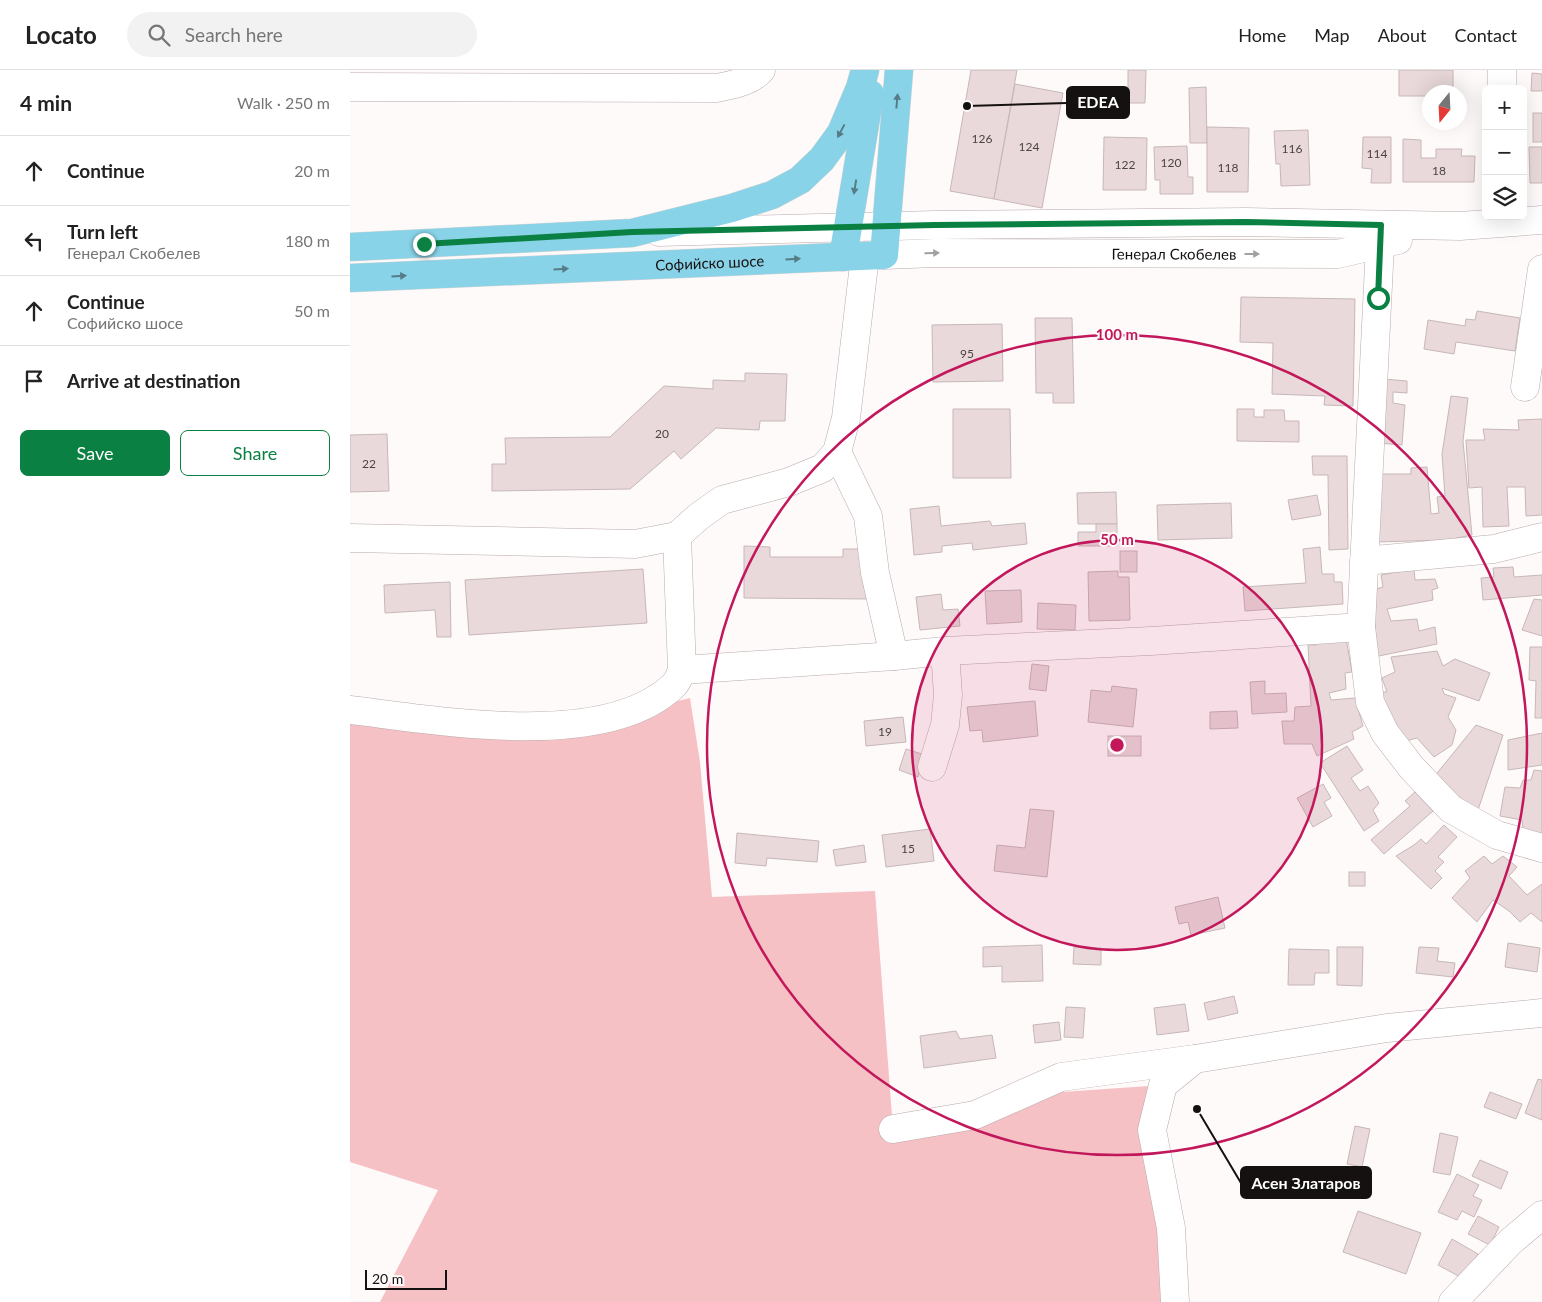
<!DOCTYPE html>
<html lang="en">
<head>
<meta charset="utf-8">
<style>
  body { margin:0; font-family:Lato,sans-serif; background:#f2f2f2; color:#222 }
  .controls { position:absolute; right:15px; top:15px; display:grid; overflow:hidden; border-radius:8px; box-shadow:0 5px 20px #0002 }
  .controls button { width:45px; height:45px; display:grid; place-items:center; padding:0; border:0; border-bottom:1px solid #e0e0e0; background:#fff; color:#222; font:25px sans-serif }
  .compass { position:absolute; left:1072px; top:15px; width:45px; height:45px; border-radius:50%; background:#fff; box-shadow:0 5px 20px #0002; rotate:198deg }
  .scale { position:absolute; left:15px; bottom:12px; width:82px; box-sizing:border-box; padding-left:5px; border:2px solid #161111; border-top:0; font-size:14px; line-height:18px; white-space:nowrap; color:#161111; -webkit-text-stroke:4px #fefafa; paint-order:stroke }
  .stop { position:absolute; width:15px; height:15px; margin:-11px; border:4px solid #0b8043; border-radius:50%; background:#fff }
  .stop.end { background:#0b8043; border-color:#fff; box-shadow:0 1px 5px #0008 }
  .list { margin:0; padding:0; list-style:none }
  h2 { display:flex; justify-content:space-between; align-items:center; height:65px; margin:0; padding:0 20px; font-size:21px }
  h2 small { font-size:16px; font-weight:400; color:#767676 }
  .list li { display:grid; grid-template-columns:32px 1fr auto; gap:15px; align-items:center; box-sizing:border-box; height:70px; padding:0 20px; border-top:1px solid #e0e0e0 }
  .list b { display:block; font-size:19px; white-space:nowrap }
  .list p { margin:0; font-size:16px; white-space:nowrap; color:#767676 }
  .list em { font-size:16px; font-style:normal; color:#767676 }
  .actions { display:flex; gap:10px; padding:15px 20px }
  .actions a { flex:1; padding:11px 0; border:1px solid #0b8043; border-radius:8px; text-align:center; font-size:18px; color:#0b8043 }
  .actions .main { background:#0b8043; color:#fff }
  .icon { flex:none; width:28px; height:28px; fill:none; stroke:currentColor; stroke-width:2; stroke-linecap:round; stroke-linejoin:round }
  .map { position:relative; flex:none; width:1192px; height:1232px; overflow:hidden }
  header { display:flex; align-items:center; gap:30px; box-sizing:border-box; height:70px; padding:0 25px; background:#fff; border-bottom:1px solid #e0e0e0 }
  header strong { font-size:24px }
  nav { display:flex; gap:28px; margin-inline-start:auto; font-size:18px }
  .search { width:350px; height:45px; background:#f2f2f2; display:flex; align-items:center; gap:12px; box-sizing:border-box; padding:0 18px; border-radius:28px; color:#767676; font-size:19px }
  main { display:flex }
  aside { flex:1; background:#fff }
  .map>svg:first-child { display:block }
  .green { fill:#f5c1c5 }
  .building { fill:#e9d9da; stroke:#c7b7b8 }
  .lines { fill:none; stroke-linecap:round; stroke-linejoin:round }
  .minor-casing { stroke:#baaaab; stroke-width:29 }
  .major-casing { stroke:#d5d4d4; stroke-width:29 }
  .minor { stroke:#fff; stroke-width:28 }
  .major { stroke:#88d3e8; stroke-width:28 }
  .oneway { fill:#557c87 }
  .oneway2 { fill:#a2a0a0 }
  .route { stroke:#0b8043; stroke-width:6 }
  .ring { fill:none; stroke:#c2185b; stroke-width:2.5 }
  .labels { text-anchor:middle; dominant-baseline:central; stroke-width:4; stroke-linejoin:round; paint-order:stroke }
  .number-label { font-size:12px; fill:#4b4343 }
  .street-label { font-size:15px; fill:#161111; stroke:#fefafa }
  .centre { fill:#c2185b; stroke:#fefafa; stroke-width:2.5 }
  .ring-label { font-size:15px; text-anchor:middle; font-weight:bold; fill:#c2185b; stroke:#fefafa; stroke-width:4; stroke-linejoin:round; paint-order:stroke }
  .leader { fill:none; stroke:#161111; stroke-width:2 }
  .callout-dot { fill:#161111; stroke:#fefafa; stroke-width:2 }
  .callout { fill:#161111; stroke:#161111; stroke-width:2 }
  .callout-label { font-size:16px; text-anchor:middle; font-weight:bold; fill:#fff }
</style>
</head>
<body>
<header>
<strong>Locato</strong>
<div class="search"><svg class="icon" aria-label="search" viewBox="0 0 24 24"><circle cx="10" cy="10" r="6"/><path d="M15 15l6 6"/></svg>Search here</div>
<nav><a>Home</a><a>Map</a><a>About</a><a>Contact</a></nav>
</header>
<main>
<aside>
<h2>4 min<small>Walk · 250 m</small></h2>
<ul class="list">
<li><svg class="icon" aria-label="ahead" viewBox="0 0 24 24"><path d="M12 20V5M6 11l6-6 6 6"/></svg><div><b>Continue</b></div><em>20 m</em></li>
<li><svg class="icon" aria-label="left" viewBox="0 0 24 24"><path d="M17 20v-9H6M10 6l-5 5 5 5"/></svg><div><b>Turn left</b><p>Генерал Скобелев</p></div><em>180 m</em></li>
<li><svg class="icon" aria-label="ahead" viewBox="0 0 24 24"><path d="M12 20V5M6 11l6-6 6 6"/></svg><div><b>Continue</b><p>Софийско шосе</p></div><em>50 m</em></li>
<li><svg class="icon" aria-label="arrive" viewBox="0 0 24 24"><path d="M6 21V4h12l-3 4 3 4H6"/></svg><div><b>Arrive at destination</b></div></li>
</ul>
<div class="actions"><a class="main">Save</a><a>Share</a></div>
</aside>
<div class="map">
<svg width="1192" height="1232" viewBox="0 0 1192 1232">
  <rect width="100%" height="100%" fill="#fefafa"/>
  <!-- green -->
  <polygon class="green" points="340,628 350,692 362,827 525,821 543,1059 669,1025 813,1015 825,1232 30,1232 88,1120 0,1092 0,636 136,656 279,643"/>
  <!-- building -->
  <g class="building">
    <polygon points="621,0 667,0 644,129 600,121"/>
    <polygon points="778,0 796,0 795,33 778,33"/>
    <polygon points="1049,0 1103,0 1103,22 1080,22 1080,26 1049,26"/>
    <polygon points="1182,3 1192,4 1192,21 1181,21"/>
    <polygon points="665,14 713,23 692,138 644,129"/>
    <polygon points="856,17 857,73 840,73 839,18"/>
    <rect x="1183" y="43" width="9" height="29"/>
    <polygon points="857,57 899,58 898,122 857,122"/>
    <polygon points="958,60 960,115 931,116 930,94 926,94 924,61"/>
    <polygon points="754,67 797,68 796,120 753,120"/>
    <polygon points="1013,67 1041,67 1041,113 1021,113 1022,99 1012,98"/>
    <polygon points="1053,69 1071,70 1071,88 1086,88 1086,79 1112,79 1111,86 1125,86 1124,112 1053,112"/>
    <polygon points="837,76 838,107 843,107 843,124 810,124 810,110 805,110 804,77"/>
    <polygon points="1179,77 1192,77 1192,113 1180,113"/>
    <polygon points="891,227 1005,229 1003,336 974,335 975,326 922,324 923,273 890,272"/>
    <polygon points="1127,241 1170,248 1165,281 1106,272 1104,284 1074,279 1078,250 1115,256 1116,249 1125,250"/>
    <polygon points="685,248 722,248 724,333 703,333 703,323 686,323"/>
    <polygon points="652,254 653,311 583,312 582,255"/>
    <polygon points="395,303 437,304 435,351 410,351 409,360 366,358 331,389 324,381 280,419 142,421 142,394 156,394 155,368 260,367 314,316 363,319 363,310 395,311"/>
    <polygon points="1033,309 1057,311 1057,323 1043,322 1043,333 1055,335 1052,375 1028,373"/>
    <polygon points="1101,326 1118,328 1113,371 1122,465 1097,470 1025,472 1023,404 1061,404 1061,398 1077,397 1081,444 1089,443 1087,427 1095,426 1092,384"/>
    <polygon points="603,339 660,339 661,408 603,408"/>
    <polygon points="887,339 904,339 904,347 914,347 914,340 934,340 935,351 949,351 949,372 887,371"/>
    <polygon points="1192,349 1192,445 1176,446 1175,417 1157,417 1159,456 1133,457 1132,417 1119,418 1116,370 1135,370 1133,359 1169,360 1168,350"/>
    <polygon points="37,364 39,421 0,422 0,365"/>
    <polygon points="962,386 997,386 998,479 979,480 978,405 963,405"/>
    <polygon points="766,422 767,454 728,454 727,423"/>
    <polygon points="967,425 971,445 942,450 938,430"/>
    <polygon points="881,433 882,468 808,470 807,435"/>
    <polygon points="589,436 591,456 640,451 642,456 675,453 677,474 623,480 622,473 592,476 592,482 564,485 560,439"/>
    <polygon points="746,454 767,454 767,476 728,476 728,462 746,462"/>
    <polygon points="394,476 420,477 420,487 493,487 493,479 520,479 520,529 394,528"/>
    <polygon points="970,477 972,504 984,504 984,512 992,512 993,534 895,541 893,517 956,513 953,479"/>
    <rect x="770" y="481" width="17" height="21"/>
    <polygon points="1163,497 1164,507 1192,505 1192,525 1133,530 1131,508 1144,507 1143,498"/>
    <polygon points="293,499 297,553 119,565 115,510"/>
    <polygon points="1064,499 1065,510 1085,509 1088,518 1082,520 1083,530 1037,539 1041,551 1067,549 1069,561 1085,557 1087,574 1024,587 1018,521 1033,517 1031,505"/>
    <polygon points="768,501 768,507 779,507 780,550 739,551 738,502"/>
    <polygon points="100,512 101,567 87,567 85,540 35,543 34,515"/>
    <polygon points="671,520 672,552 637,554 635,521"/>
    <polygon points="591,524 593,540 608,539 610,556 570,560 566,527"/>
    <polygon points="1184,529 1192,530 1192,566 1172,560"/>
    <polygon points="688,533 726,535 725,560 687,559"/>
    <polygon points="995,563 1002,602 995,603 996,619 979,623 981,630 1005,628 1013,656 1002,662 1004,669 967,686 962,674 934,674 932,651 944,651 945,637 961,636 958,575 966,575 966,570"/>
    <polygon points="1180,577 1192,577 1192,648 1185,648 1186,611 1179,610"/>
    <polygon points="1087,581 1093,596 1105,589 1140,603 1129,631 1092,618 1094,624 1106,628 1098,647 1106,660 1102,675 1084,687 1067,668 1048,673 1027,622 1037,622 1032,608 1045,602 1041,587"/>
    <polygon points="682,594 699,596 696,621 679,619"/>
    <polygon points="915,611 915,624 936,623 937,642 902,644 900,612"/>
    <polygon points="762,616 787,619 783,657 738,652 741,620 761,622"/>
    <polygon points="685,631 688,666 633,672 632,660 620,661 617,637"/>
    <polygon points="887,641 888,658 860,659 860,642"/>
    <polygon points="553,647 556,672 516,676 514,651"/>
    <polygon points="1126,655 1153,665 1127,743 1119,742 1084,707"/>
    <polygon points="1192,663 1192,695 1158,700 1158,670"/>
    <rect x="758" y="666" width="33" height="20"/>
    <polygon points="997,676 1013,700 1001,708 1010,721 1018,716 1029,733 1023,740 1029,751 1014,761 970,693"/>
    <polygon points="556,679 575,685 568,707 549,700"/>
    <polygon points="1184,700 1192,701 1192,770 1174,768 1172,750 1150,746 1155,717 1170,718 1173,710 1181,710"/>
    <polygon points="973,714 981,728 974,732 982,746 963,757 947,728"/>
    <polygon points="1065,722 1083,741 1034,784 1021,770 1060,736 1055,731"/>
    <polygon points="680,739 704,741 697,807 644,801 647,775 675,778"/>
    <polygon points="1094,755 1107,767 1088,787 1094,792 1085,801 1092,808 1081,819 1046,786 1064,775 1071,769 1076,774"/>
    <polygon points="580,759 584,791 536,797 532,765"/>
    <polygon points="387,763 469,771 467,792 417,788 416,796 385,793"/>
    <polygon points="514,775 516,792 486,796 483,780"/>
    <polygon points="1134,786 1142,794 1153,786 1167,797 1159,806 1177,825 1192,814 1192,852 1181,843 1170,852 1159,841 1143,830 1127,852 1102,828 1120,808 1115,801"/>
    <rect x="999" y="802" width="16" height="14"/>
    <polygon points="868,827 875,858 841,865 838,852 829,854 825,837"/>
    <polygon points="1158,873 1190,878 1187,902 1155,897"/>
    <polygon points="692,875 693,911 652,912 652,896 633,897 633,877"/>
    <polygon points="724,877 751,878 751,895 723,894"/>
    <polygon points="987,877 1013,877 1012,916 987,915"/>
    <polygon points="1069,877 1089,878 1087,891 1105,893 1103,907 1066,903"/>
    <polygon points="939,879 979,880 979,903 965,903 964,915 938,915"/>
    <polygon points="884,926 888,943 858,950 854,933"/>
    <polygon points="835,934 839,961 807,965 804,938"/>
    <polygon points="716,937 735,938 733,968 714,967"/>
    <polygon points="709,952 711,970 685,973 683,955"/>
    <polygon points="606,961 610,969 642,965 646,988 574,998 570,966"/>
    <polygon points="1188,1009 1192,1010 1192,1050 1175,1043"/>
    <polygon points="1140,1022 1172,1034 1166,1049 1134,1037"/>
    <polygon points="1005,1056 1020,1059 1012,1097 997,1094"/>
    <polygon points="1090,1063 1108,1067 1100,1105 1083,1102"/>
    <polygon points="1130,1090 1158,1102 1151,1119 1122,1106"/>
    <polygon points="1107,1104 1129,1115 1123,1126 1132,1130 1124,1147 1112,1141 1107,1150 1088,1142"/>
    <polygon points="1008,1141 1071,1163 1056,1204 993,1182"/>
    <polygon points="1128,1146 1149,1157 1140,1175 1118,1164"/>
    <polygon points="1102,1169 1128,1184 1114,1209 1088,1195"/>
  </g>
  <g class="lines">
    <!-- minor casing -->
    <g class="minor-casing">
      <g id="minor">
        <path d="M0,17L366,18C382,15 400,12 411,0"/>
        <polyline points="1152,19 1152,0"/>
        <polyline points="1031,155 1011,557 1020,632 1035,663 1062,698 1101,739 1147,765 1192,778"/>
        <polyline points="309,162 585,155 895,152 1110,156 1192,150"/>
        <path id="s1" d="M534,185L585,183L988,184L1048,170"/>
        <polyline points="1175,317 1192,199"/>
        <polyline points="487,382 518,446 525,503 544,586"/>
        <polyline points="0,468 285,474 327,466"/>
        <polyline points="1014,491 1144,479 1192,467"/>
        <polyline points="332,600 544,586 595,581 801,571 1011,557"/>
        <path d="M0,640C87,650 254,681 323,616C327,613 330,605 332,600L327,466L348,447L372,430L439,412L473,398L487,382L496,348L515,186"/>
        <polyline points="582,697 595,655 598,625 595,581"/>
        <polyline points="543,1059 625,1045 711,1007 845,989"/>
        <polyline points="825,1232 821,1158 802,1060 813,1015 845,989 1037,958 1192,943"/>
        <polyline points="1103,1232 1160,1172 1192,1145"/>
      </g>
    </g>
    <!-- major casing -->
    <g class="major-casing">
      <g id="major">
        <polyline points="0,177 282,163 382,138 422,125 450,110 472,89 491,63 510,18 515,0"/>
        <polyline points="493,187 520,24"/>
        <path id="s2" d="M0,208L534,185L549,0"/>
      </g>
    </g>
    <!-- minor -->
    <use href="#minor" class="minor"/>
    <!-- major -->
    <use href="#major" class="major"/>
  </g>
  <!-- one-way arrows -->
  <defs><path id="oneway-solid" d="M-6-.8H1V-3.2L6.5 0L1 3.2V.8H-6Z" transform="scale(1.25)"/></defs>
  <g class="oneway">
    <use href="#oneway-solid" transform="translate(547 31) rotate(-85)"/>
    <use href="#oneway-solid" transform="translate(491 61) rotate(118)"/>
    <use href="#oneway-solid" transform="translate(505 117) rotate(99)"/>
    <use href="#oneway-solid" transform="translate(443 189) rotate(-3)"/>
    <use href="#oneway-solid" transform="translate(211 199) rotate(-3)"/>
    <use href="#oneway-solid" transform="translate(49 206) rotate(-3)"/>
  </g>
  <g class="oneway2">
    <use href="#oneway-solid" transform="translate(582 183) rotate(-1)"/>
    <use href="#oneway-solid" transform="translate(902 184)"/>
  </g>
  <g class="lines">
    <!-- route -->
    <polyline class="route" points="74,174 282,162 585,155 895,152 1031,155 1028,228"/>
  </g>
  <!-- distance rings -->
  <circle cx="767" cy="675" r="205" fill="#c2185b" fill-opacity=".12"/>
  <g class="ring">
    <circle cx="767" cy="675" r="205"/>
    <circle cx="767" cy="675" r="410"/>
  </g>
  <g class="labels">
    <!-- number labels -->
    <g class="number-label">
      <text x="632" y="68">126</text>
      <text x="679" y="76">124</text>
      <text x="942" y="78">116</text>
      <text x="1027" y="83">114</text>
      <text x="821" y="92">120</text>
      <text x="775" y="94">122</text>
      <text x="878" y="97">118</text>
      <text x="1089" y="100">18</text>
      <text x="617" y="283">95</text>
      <text x="312" y="363">20</text>
      <text x="19" y="393">22</text>
      <text x="535" y="661">19</text>
      <text x="558" y="778">15</text>
    </g>
    <!-- street labels -->
    <g class="street-label">
      <text stroke="none"><textPath href="#s1" startOffset="290">Генерал Скобелев</textPath></text>
      <text stroke="none"><textPath href="#s2" startOffset="360">Софийско шосе</textPath></text>
    </g>
  </g>
  <circle cx="767" cy="675" r="8" class="centre"/>
  <g class="ring-label">
    <text x="767" y="270">100 m</text>
    <text x="767" y="475">50 m</text>
  </g>
  <!-- callouts -->
  <path class="leader" d="M617 36L717 33M847 1039L891 1113"/>
  <g class="callout-dot">
    <circle cx="617" cy="36" r="5"/>
    <circle cx="847" cy="1039" r="5"/>
  </g>
  <g class="callout">
    <rect x="717" y="17" width="62" height="31" rx="5"/>
    <rect x="891" y="1097" width="130" height="31" rx="5"/>
  </g>
  <g class="callout-label">
    <text x="748" y="38">EDEA</text>
    <text x="956" y="1119">Асен Златаров</text>
  </g>
</svg>
<div class="controls">
<button>+</button>
<button>−</button>
<button><svg class="icon" aria-label="layers" viewBox="0 0 24 24"><path d="M12 4l9 5-9 5-9-5zM3 14l9 5 9-5"/></svg></button>
</div>
<svg class="compass" viewBox="-18 -18 36 36"><path d="M0-13l5 13h-10z" fill="#e53935"/><path d="M0 13l5-13h-10z" fill="#767676"/></svg>
<div class="scale">20 m</div>
<div class="stop" style="left:1028px;top:228px"></div>
<div class="stop end" style="left:74px;top:174px"></div>
</div>
</main>
</body>
</html>
